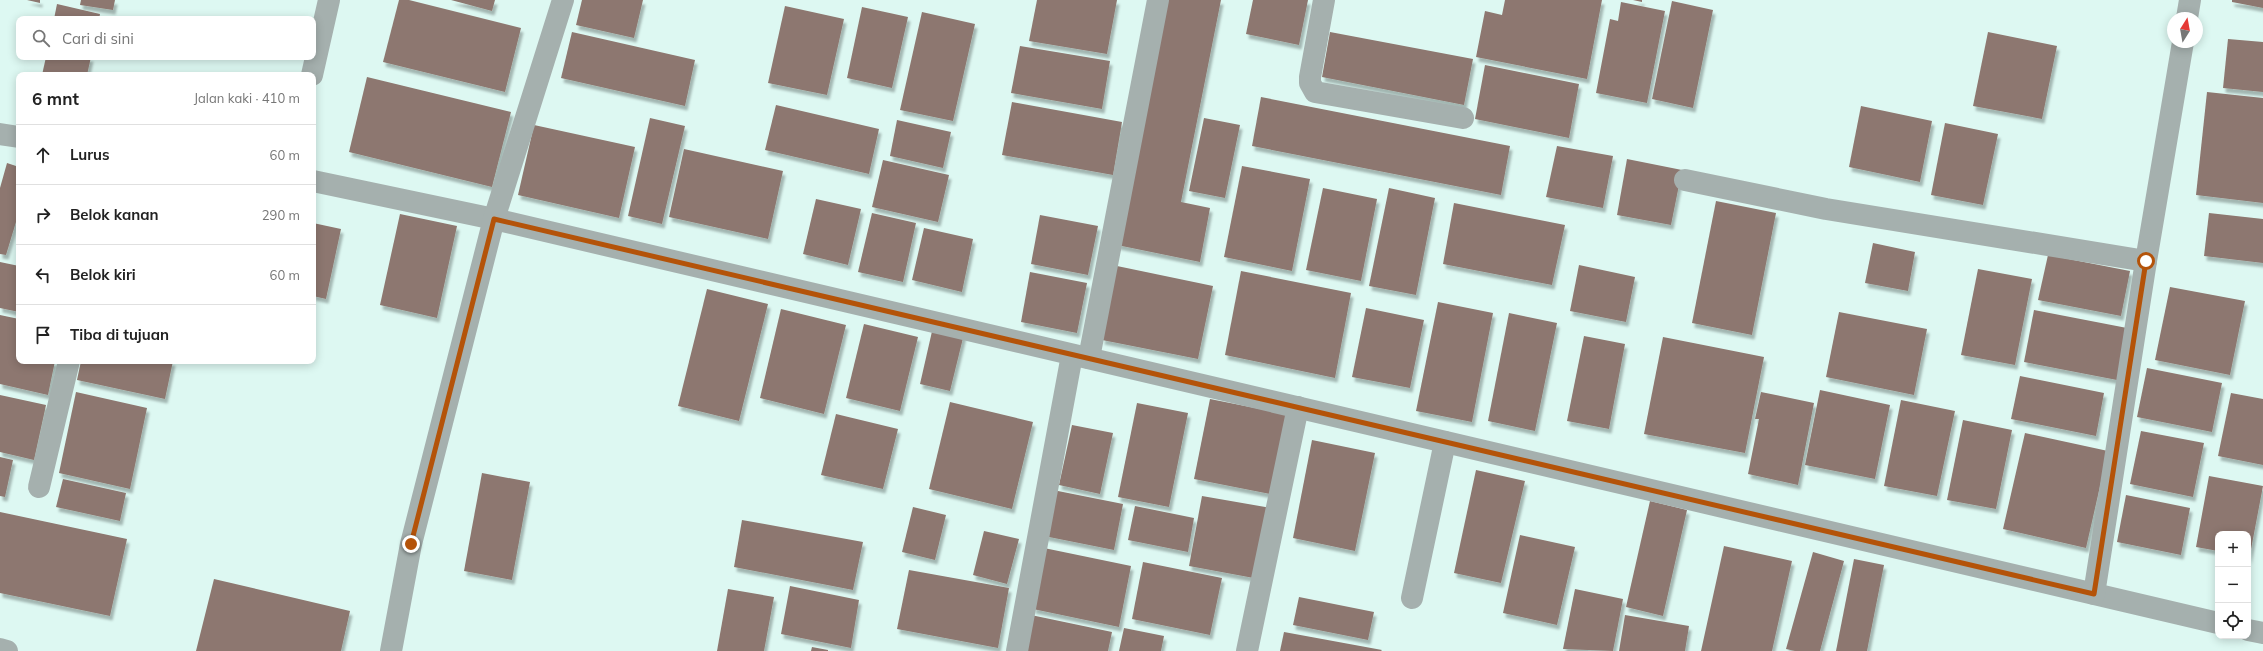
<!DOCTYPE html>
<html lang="id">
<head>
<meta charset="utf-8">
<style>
  body { margin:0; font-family:Mulish,sans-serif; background:#f2f2f2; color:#222 }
  .controls { position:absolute; right:12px; bottom:12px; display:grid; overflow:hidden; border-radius:8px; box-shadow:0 2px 10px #0003 }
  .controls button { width:36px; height:36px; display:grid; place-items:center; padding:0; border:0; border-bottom:1px solid #e0e0e0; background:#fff; color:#222; font:20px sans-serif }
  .compass { position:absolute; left:2167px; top:12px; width:36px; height:36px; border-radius:50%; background:#fff; box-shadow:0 2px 10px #0003; rotate:11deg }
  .stop { position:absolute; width:12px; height:12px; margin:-9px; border:3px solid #b45309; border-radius:50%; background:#fff }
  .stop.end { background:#b45309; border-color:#fff; box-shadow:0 1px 4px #0008 }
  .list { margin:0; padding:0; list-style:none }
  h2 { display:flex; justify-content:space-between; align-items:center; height:52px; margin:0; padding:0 16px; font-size:17px }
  h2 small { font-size:13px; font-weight:400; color:#767676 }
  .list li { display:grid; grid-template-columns:26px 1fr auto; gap:12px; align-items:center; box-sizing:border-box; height:60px; padding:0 16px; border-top:1px solid #e0e0e0 }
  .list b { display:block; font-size:15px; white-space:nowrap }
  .list em { font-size:13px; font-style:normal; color:#767676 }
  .icon { flex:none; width:22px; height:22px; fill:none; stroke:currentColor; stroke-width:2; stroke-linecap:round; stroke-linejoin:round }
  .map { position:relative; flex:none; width:2263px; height:651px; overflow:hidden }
  .search { position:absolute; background:#fff; box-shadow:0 2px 10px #0003; left:16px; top:16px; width:300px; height:44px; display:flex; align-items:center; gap:10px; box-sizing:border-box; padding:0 14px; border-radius:8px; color:#767676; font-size:15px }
  .panel { position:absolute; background:#fff; box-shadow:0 2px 10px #0003; left:16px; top:72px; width:300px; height:292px; border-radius:8px }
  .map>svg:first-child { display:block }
  .building { fill:#8d776f; filter:url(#shadow) }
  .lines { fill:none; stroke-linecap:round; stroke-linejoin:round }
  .service { stroke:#a5b0ae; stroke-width:22 }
  .minor { stroke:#a5b0ae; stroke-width:22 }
  .route { stroke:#b45309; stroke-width:5 }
</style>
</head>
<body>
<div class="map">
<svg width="2263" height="651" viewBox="0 0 2263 651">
  <defs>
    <filter id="shadow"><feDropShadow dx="2.5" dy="4.5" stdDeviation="1" flood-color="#0004"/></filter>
  </defs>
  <rect width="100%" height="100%" fill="#ddf8f2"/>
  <!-- building -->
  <g class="building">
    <polygon points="27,0 40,0 40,3"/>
    <polygon points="81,0 115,0 113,10 80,5"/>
    <polygon points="399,0 409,0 521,28 505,92 383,62"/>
    <polygon points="451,0 495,0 492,11"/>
    <polygon points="582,0 643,0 634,38 576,25"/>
    <polygon points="1037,0 1117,0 1107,54 1029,41"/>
    <polygon points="1166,0 1221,0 1181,202 1210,208 1200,262 1117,245"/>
    <polygon points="1253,0 1308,0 1299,45 1246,34"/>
    <polygon points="1505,0 1602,0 1587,79 1476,57 1485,11 1502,15"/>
    <polygon points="1633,0 1642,0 1642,2"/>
    <polygon points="2232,0 2263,0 2263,8 2232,2"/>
    <polygon points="1672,1 1713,10 1693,108 1652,99"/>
    <polygon points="1621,2 1665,11 1647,103 1596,93 1610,19 1618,21"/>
    <polygon points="57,4 100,14 99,19 54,19"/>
    <polygon points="785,6 844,19 827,95 768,83"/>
    <polygon points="862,7 908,17 892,88 847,78"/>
    <polygon points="922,12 975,24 953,121 900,110"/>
    <polygon points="572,32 695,60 685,106 561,78"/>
    <polygon points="1330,32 1473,59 1464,105 1322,77"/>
    <polygon points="1988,32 2057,46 2042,119 1973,106"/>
    <polygon points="2228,39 2263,42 2263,92 2223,88"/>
    <polygon points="1020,46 1110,61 1102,109 1011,93"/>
    <polygon points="46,57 91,57 87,75 42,75"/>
    <polygon points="1485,65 1579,84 1569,138 1475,119"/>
    <polygon points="367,77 511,112 492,187 349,152"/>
    <polygon points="2207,92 2263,98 2263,203 2196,195"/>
    <polygon points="1261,97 1510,146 1501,195 1252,146"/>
    <polygon points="1012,102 1122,122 1113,175 1002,155"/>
    <polygon points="776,105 879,129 869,174 765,150"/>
    <polygon points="1861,106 1932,121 1920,182 1849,167"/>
    <polygon points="650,118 685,126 662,224 628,216"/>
    <polygon points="1204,118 1240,125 1225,198 1189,191"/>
    <polygon points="897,120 951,132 943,168 890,156"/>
    <polygon points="1945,123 1998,134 1983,205 1931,195"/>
    <polygon points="534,125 635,147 619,218 518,195"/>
    <polygon points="1557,146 1613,156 1603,208 1546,197"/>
    <polygon points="684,149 783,171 768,239 669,217"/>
    <polygon points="1627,159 1682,170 1671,225 1617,215"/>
    <polygon points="883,160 949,175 938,222 872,207"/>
    <polygon points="7,163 19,167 19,212 6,255 0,254 0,188"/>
    <polygon points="1242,166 1310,179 1292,271 1224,257"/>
    <polygon points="1323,188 1377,199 1361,281 1306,270"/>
    <polygon points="1389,188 1435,198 1416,295 1369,286"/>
    <polygon points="816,199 861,209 848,265 803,254"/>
    <polygon points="1716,201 1776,213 1752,335 1692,323"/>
    <polygon points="1454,203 1565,225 1552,285 1443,264"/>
    <polygon points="872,213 916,223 903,282 858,272"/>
    <polygon points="2209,213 2263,219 2263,263 2204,256"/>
    <polygon points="400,214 457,226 437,318 380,305"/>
    <polygon points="1040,215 1098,226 1088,275 1031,264"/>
    <polygon points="313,223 341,229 326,299 313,296"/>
    <polygon points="924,228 973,239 962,292 912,280"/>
    <polygon points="1873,243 1915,252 1908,291 1865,283"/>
    <polygon points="2048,255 2130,271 2121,316 2038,300"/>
    <polygon points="0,262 19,266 19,312 0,308"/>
    <polygon points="1579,265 1635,277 1626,322 1570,311"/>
    <polygon points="1117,266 1213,286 1198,359 1102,340"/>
    <polygon points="1978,269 2032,279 2015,365 1961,355"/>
    <polygon points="1241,271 1351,293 1335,378 1225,355"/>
    <polygon points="1030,272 1087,283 1077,333 1021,322"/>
    <polygon points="2170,287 2245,301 2230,375 2155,360"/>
    <polygon points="707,289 768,304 739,421 678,406"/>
    <polygon points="1438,302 1493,313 1472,422 1416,411"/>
    <polygon points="1366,308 1424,320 1410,388 1352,377"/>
    <polygon points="781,309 846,325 824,414 760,398"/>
    <polygon points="2034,310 2127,328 2117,380 2024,362"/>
    <polygon points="1839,312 1927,329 1914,395 1826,377"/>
    <polygon points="1509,313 1557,323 1535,431 1488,421"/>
    <polygon points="0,315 19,319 19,361 55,361 48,395 0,384"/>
    <polygon points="864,324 918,337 900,411 846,398"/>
    <polygon points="933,327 964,334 950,391 920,384"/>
    <polygon points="1584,336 1625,344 1609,429 1567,421"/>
    <polygon points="1663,337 1764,357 1745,453 1644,434"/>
    <polygon points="81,361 173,361 165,399 77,380"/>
    <polygon points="2147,368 2222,383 2212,432 2137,417"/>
    <polygon points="2020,376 2104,393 2096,436 2011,419"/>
    <polygon points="1820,390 1890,405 1875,479 1805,465"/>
    <polygon points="76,392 147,408 130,489 59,473"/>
    <polygon points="1761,392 1814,403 1798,485 1748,474 1759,419 1755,419"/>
    <polygon points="2231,393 2263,399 2263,465 2218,456"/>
    <polygon points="0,395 46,405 34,460 0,452"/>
    <polygon points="1210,399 1290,415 1275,495 1194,479"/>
    <polygon points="1901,400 1955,411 1937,496 1884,486"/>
    <polygon points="950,402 1033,422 1012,509 929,489"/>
    <polygon points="1137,403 1188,413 1169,507 1118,497"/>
    <polygon points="836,414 898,429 883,489 821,475"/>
    <polygon points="1963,420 2012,430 1996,509 1947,500"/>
    <polygon points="1072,425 1113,433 1100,494 1059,485"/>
    <polygon points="2141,431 2204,443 2193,497 2130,484"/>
    <polygon points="2025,433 2108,451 2086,548 2003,529"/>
    <polygon points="1312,440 1375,453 1355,551 1293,538"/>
    <polygon points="0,457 13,460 5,497 0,496"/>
    <polygon points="1476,470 1525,481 1501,583 1454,573"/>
    <polygon points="482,473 530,482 512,580 464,571"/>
    <polygon points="2209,476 2263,486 2249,560 2248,534 2218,534 2218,551 2196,547"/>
    <polygon points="63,479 126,493 120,521 56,507"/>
    <polygon points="1053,490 1123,504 1114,550 1044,536"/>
    <polygon points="2126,495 2190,508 2181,555 2117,542"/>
    <polygon points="1202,496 1271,508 1259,579 1189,566"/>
    <polygon points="1650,501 1687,510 1663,616 1626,607"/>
    <polygon points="1135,506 1194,518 1188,552 1128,540"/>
    <polygon points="913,507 946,515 935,560 902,552"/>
    <polygon points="0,512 127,539 110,616 0,593"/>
    <polygon points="742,520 863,542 853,590 734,567"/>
    <polygon points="984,531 1019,539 1007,584 973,575"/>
    <polygon points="1520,535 1575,547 1557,625 1503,613"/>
    <polygon points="1724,546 1792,561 1772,651 1701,651"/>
    <polygon points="1044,548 1131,566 1119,627 1033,609"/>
    <polygon points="1813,552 1844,561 1820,651 1795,651 1786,649"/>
    <polygon points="1854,559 1884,565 1867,651 1836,651"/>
    <polygon points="1143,562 1222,578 1210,635 1132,619"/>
    <polygon points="909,570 1009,588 998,648 897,629"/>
    <polygon points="214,579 350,611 341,651 196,651"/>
    <polygon points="790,586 859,600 851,648 781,634"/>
    <polygon points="728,589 774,597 764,651 717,651"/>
    <polygon points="1575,589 1623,599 1613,651 1563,649"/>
    <polygon points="1299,597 1374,612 1368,640 1293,625"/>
    <polygon points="1031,615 1112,632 1108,651 1024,651"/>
    <polygon points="1625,615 1689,626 1685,651 1619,651"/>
    <polygon points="1124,628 1164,636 1161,651 1119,651"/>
    <polygon points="1284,632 1382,650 1381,651 1280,651"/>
    <polygon points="812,647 828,650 828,651 811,651"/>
  </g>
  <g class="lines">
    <!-- service -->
    <g class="service">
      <polyline points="312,75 329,0"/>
      <polyline points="0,649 7,651"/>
    </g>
    <!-- minor -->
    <g class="minor">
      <polyline points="1324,0 1310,77 1310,83 1315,92 1463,118"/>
      <polyline points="2187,18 2190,0"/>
      <polyline points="0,134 19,137"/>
      <polyline points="1685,180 1826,209 2146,261 2183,42"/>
      <polyline points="313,181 494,219 2218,623"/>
      <polyline points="1089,358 1158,0"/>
      <polyline points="39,487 69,361"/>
      <polyline points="2094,594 2146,261"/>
      <polyline points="1412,598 1445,442"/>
      <polyline points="2248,630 2263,633"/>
      <polyline points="391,651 411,544 494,219 563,0"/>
      <polyline points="1017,651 1072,355"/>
      <polyline points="1247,651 1298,407"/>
    </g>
  </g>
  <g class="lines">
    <!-- route -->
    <polyline class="route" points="411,544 494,219 2094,594 2146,261"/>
  </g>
</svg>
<div class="controls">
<button>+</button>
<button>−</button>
<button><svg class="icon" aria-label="locate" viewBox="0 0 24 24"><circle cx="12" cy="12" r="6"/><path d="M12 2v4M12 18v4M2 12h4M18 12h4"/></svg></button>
</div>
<svg class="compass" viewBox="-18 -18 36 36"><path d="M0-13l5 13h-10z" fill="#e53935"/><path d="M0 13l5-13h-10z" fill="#767676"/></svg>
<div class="stop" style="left:2146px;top:261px"></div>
<div class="stop end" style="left:411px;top:544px"></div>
<div class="search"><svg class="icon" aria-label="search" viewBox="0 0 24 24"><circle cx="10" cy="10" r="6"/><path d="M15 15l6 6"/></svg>Cari di sini</div>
<section class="panel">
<h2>6 mnt<small>Jalan kaki · 410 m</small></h2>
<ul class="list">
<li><svg class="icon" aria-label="ahead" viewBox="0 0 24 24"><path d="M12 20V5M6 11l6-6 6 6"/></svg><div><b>Lurus</b></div><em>60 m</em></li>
<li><svg class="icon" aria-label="right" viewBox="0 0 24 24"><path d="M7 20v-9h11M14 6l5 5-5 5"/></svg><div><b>Belok kanan</b></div><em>290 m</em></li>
<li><svg class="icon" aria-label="left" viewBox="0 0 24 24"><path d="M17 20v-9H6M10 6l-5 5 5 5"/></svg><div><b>Belok kiri</b></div><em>60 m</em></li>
<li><svg class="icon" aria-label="arrive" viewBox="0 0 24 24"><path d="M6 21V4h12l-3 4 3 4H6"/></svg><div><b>Tiba di tujuan</b></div></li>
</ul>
</section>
</div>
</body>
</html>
